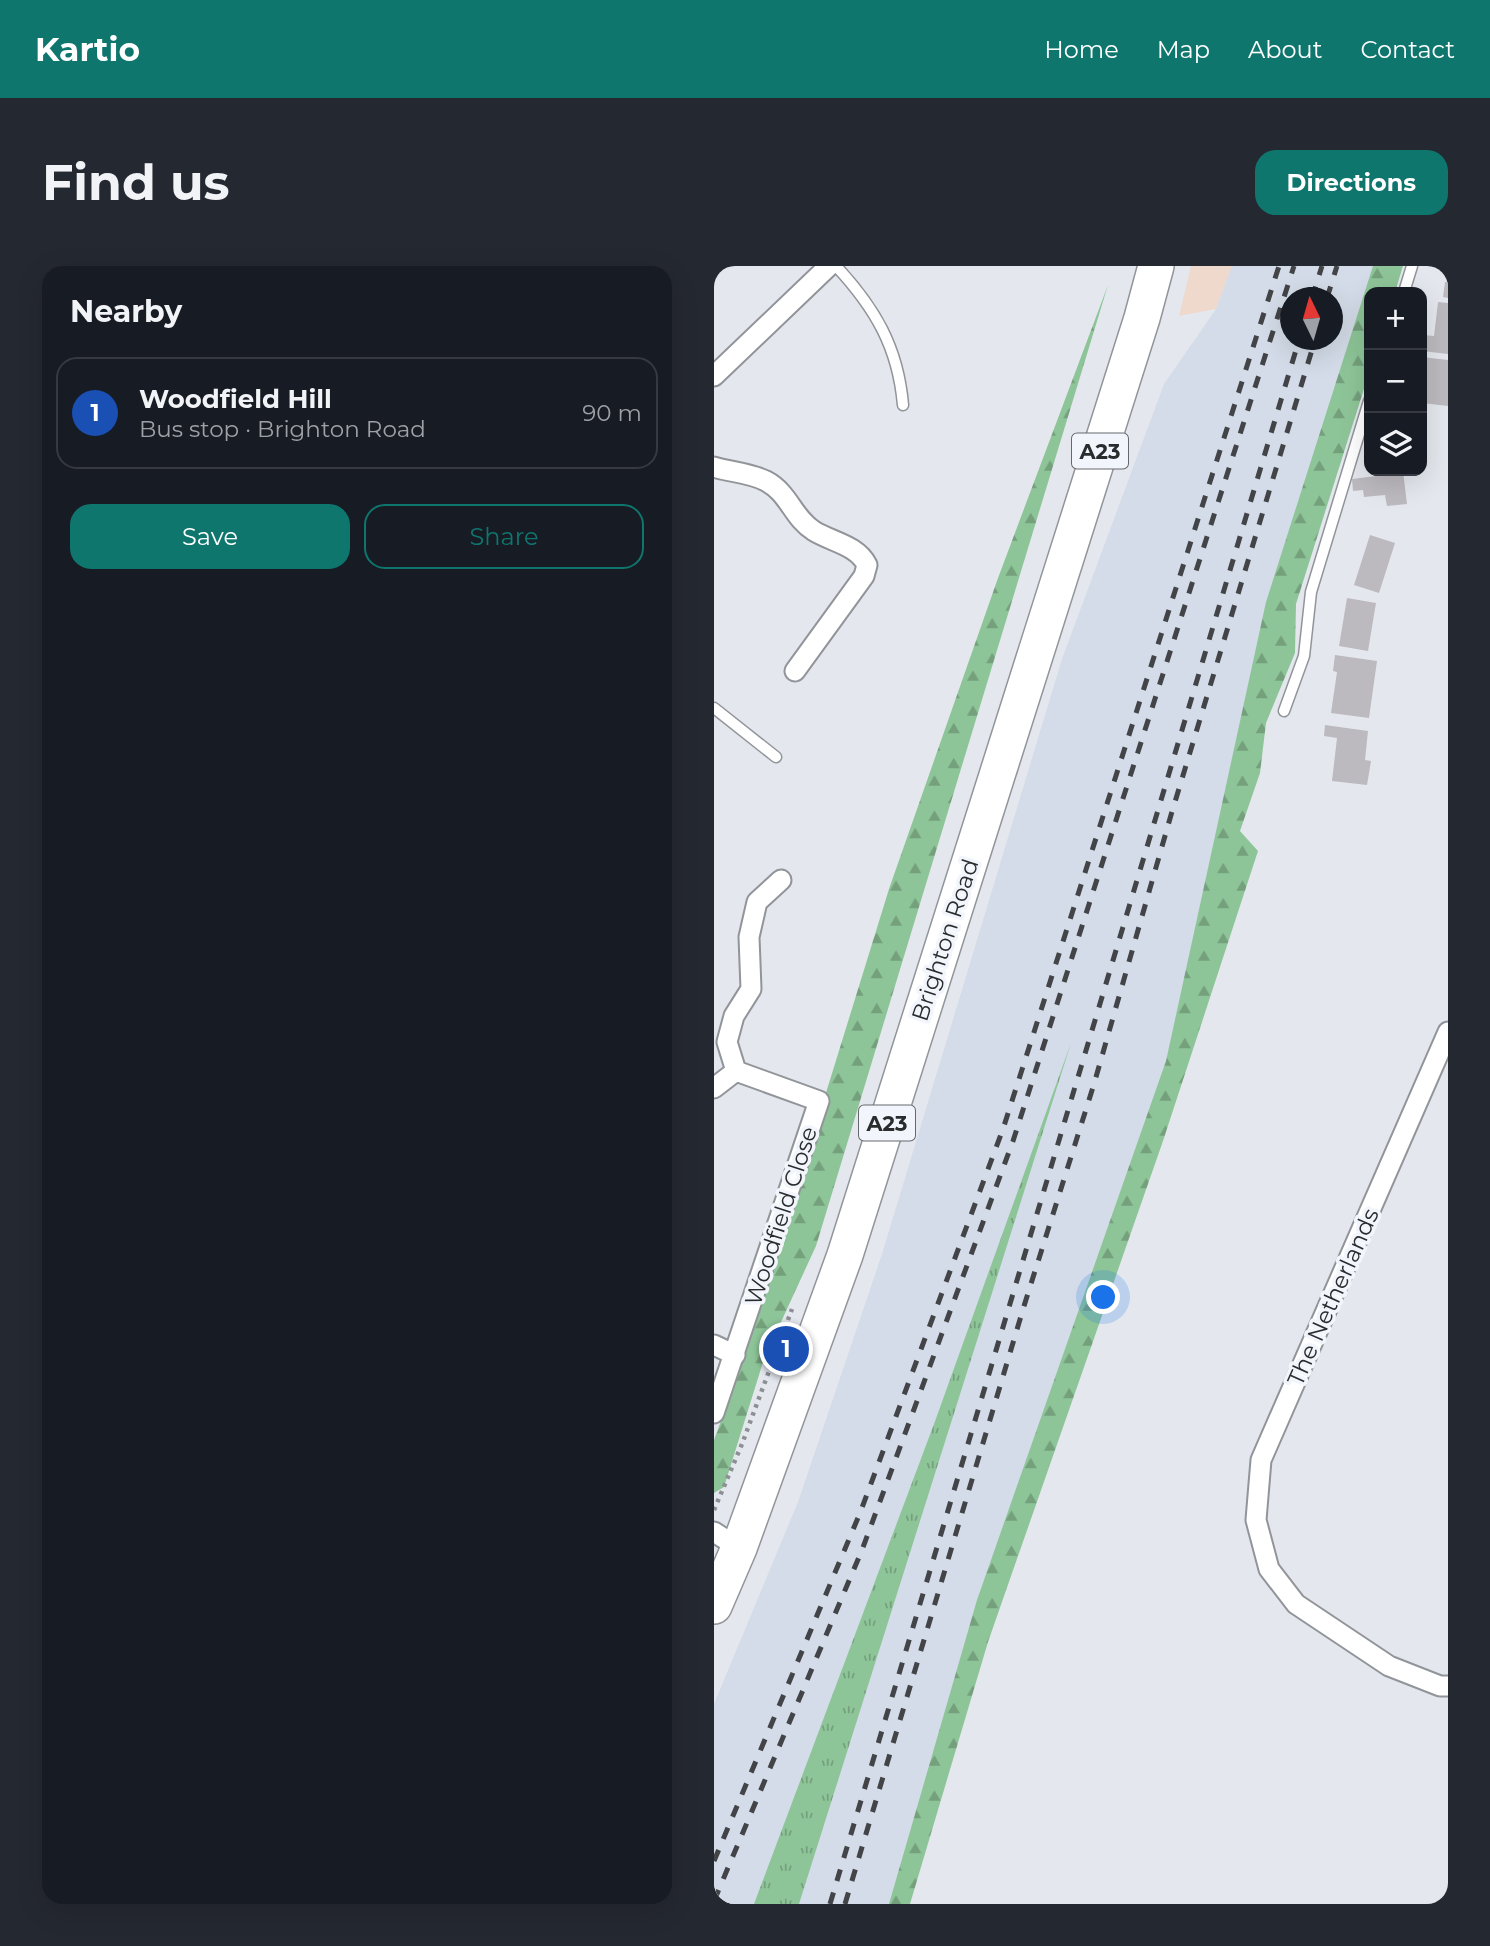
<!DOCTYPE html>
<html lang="en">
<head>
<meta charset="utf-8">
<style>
  body { margin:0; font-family:Montserrat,sans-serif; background:#242831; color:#f1f3f6 }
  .controls { position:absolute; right:21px; top:21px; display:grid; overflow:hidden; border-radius:14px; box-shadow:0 7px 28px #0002 }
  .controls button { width:63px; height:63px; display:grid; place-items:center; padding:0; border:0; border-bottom:2px solid #363941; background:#171b24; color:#f1f3f6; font:35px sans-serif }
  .compass { position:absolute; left:566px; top:21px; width:63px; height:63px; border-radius:50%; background:#171b24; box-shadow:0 7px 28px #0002; rotate:355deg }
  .you { position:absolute; left:390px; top:1032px; width:24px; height:24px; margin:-18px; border:5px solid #fff; border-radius:50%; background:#1a73e8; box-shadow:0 0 0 10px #1a73e833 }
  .badge { display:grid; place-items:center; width:46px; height:46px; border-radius:50%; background:#0f766e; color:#fff; font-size:23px; font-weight:700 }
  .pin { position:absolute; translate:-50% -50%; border:4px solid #fff; box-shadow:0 2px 7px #0006 }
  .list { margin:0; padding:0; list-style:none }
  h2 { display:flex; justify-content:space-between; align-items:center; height:91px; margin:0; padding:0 28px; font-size:30px }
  h2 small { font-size:23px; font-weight:400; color:#9ea1a6 }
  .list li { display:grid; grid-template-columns:46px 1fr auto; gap:21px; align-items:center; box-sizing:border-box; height:112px; margin:0 14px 14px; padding:0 14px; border:2px solid #363941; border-radius:21px }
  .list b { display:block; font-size:26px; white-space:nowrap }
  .list p { margin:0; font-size:23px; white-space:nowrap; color:#9ea1a6 }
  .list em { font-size:23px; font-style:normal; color:#9ea1a6 }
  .actions { display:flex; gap:14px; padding:21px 28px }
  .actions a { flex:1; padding:16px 0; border:2px solid #0f766e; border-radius:21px; text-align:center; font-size:24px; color:#0f766e }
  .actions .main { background:#0f766e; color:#fff }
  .icon { flex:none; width:38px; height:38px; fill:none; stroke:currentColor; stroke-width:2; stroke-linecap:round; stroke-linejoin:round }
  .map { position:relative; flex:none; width:734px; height:1638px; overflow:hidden; border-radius:21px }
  header { display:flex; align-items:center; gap:42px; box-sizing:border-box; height:98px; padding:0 35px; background:#0f766e; color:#fff }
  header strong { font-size:33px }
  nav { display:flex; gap:38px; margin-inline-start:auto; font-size:24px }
  .intro { display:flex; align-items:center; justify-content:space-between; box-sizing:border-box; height:168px; padding:0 42px }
  h1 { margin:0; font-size:49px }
  .button { padding:18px 32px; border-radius:21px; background:#0f766e; color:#fff; font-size:24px; font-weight:700 }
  main { display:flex; gap:42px; padding:0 42px }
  aside { flex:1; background:#171b24; border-radius:21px; box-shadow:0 7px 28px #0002 }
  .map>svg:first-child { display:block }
  .commercial { fill:#efd9cc }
  .built { fill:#d3dce8; fill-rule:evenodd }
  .grass { fill:url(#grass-tufts) }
  .forest { fill:url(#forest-firs) }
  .building { fill:#bcb9bf }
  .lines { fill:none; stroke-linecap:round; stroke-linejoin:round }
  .lane-casing { stroke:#91959a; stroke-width:13 }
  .street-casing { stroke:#91959a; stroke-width:23 }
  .highway-casing { stroke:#91959a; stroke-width:38 }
  .path { stroke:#8c8f93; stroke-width:4.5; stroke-dasharray:3.5 5; stroke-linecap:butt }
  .lane { stroke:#fff; stroke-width:10 }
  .street { stroke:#fff; stroke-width:19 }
  .highway { stroke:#fff; stroke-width:35 }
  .rail { stroke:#424447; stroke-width:5; stroke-dasharray:12 12; stroke-linecap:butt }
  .labels { text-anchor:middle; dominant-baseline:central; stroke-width:7; stroke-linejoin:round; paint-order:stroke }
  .shield { fill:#f2f6fc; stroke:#66696c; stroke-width:2 }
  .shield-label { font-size:21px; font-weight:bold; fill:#2a2c2e }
  .street-label { font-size:23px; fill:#2a2c2e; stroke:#f2f6fc }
</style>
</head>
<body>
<header>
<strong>Kartio</strong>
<nav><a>Home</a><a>Map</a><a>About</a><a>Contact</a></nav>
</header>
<div class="intro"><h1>Find us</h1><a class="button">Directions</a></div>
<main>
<aside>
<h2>Nearby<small></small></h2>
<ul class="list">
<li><span class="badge" style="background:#1a4fb4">1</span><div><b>Woodfield Hill</b><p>Bus stop · Brighton Road</p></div><em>90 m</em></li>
</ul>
<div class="actions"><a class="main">Save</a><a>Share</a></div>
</aside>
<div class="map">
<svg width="734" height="1638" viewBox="0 0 734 1638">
  <defs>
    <pattern id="grass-tufts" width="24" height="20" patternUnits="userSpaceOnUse" patternTransform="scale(1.75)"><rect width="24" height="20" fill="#8ec598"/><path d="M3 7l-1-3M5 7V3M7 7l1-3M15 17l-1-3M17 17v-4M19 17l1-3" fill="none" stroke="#74a07c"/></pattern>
    <pattern id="forest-firs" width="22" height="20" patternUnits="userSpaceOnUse" patternTransform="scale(1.75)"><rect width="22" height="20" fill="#8ec598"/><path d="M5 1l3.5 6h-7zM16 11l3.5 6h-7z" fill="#74a07c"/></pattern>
  </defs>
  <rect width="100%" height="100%" fill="#e4e8ee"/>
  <!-- commercial -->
  <polygon class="commercial" points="477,0 518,0 502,43 465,50"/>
  <!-- built -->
  <path class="built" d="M518,0H663L452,795L188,1638H0V1438L84,1236L168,988L348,393L450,118L502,43ZM576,32H618V74H576Z"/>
  <!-- grass -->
  <polygon class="grass" points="357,777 85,1638 40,1638 220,1158"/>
  <!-- forest -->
  <g class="forest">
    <polygon points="659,0 689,0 681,26 655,26 655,107 582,338 581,387 552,457 546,507 526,565 544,585 449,875 274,1376 196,1638 175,1638 263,1334 452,795 552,336"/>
    <polygon points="394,19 102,980 50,1093 10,1221 0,1227 0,1174 30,1092 175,623 284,312"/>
  </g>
  <!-- building -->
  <g class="building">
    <polygon points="731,16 734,16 734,32 729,31"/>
    <polygon points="724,36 734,37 734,88 708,85 710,69 720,70"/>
    <polygon points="708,91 734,94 734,140 708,137"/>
    <polygon points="662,205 689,205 693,238 673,240 671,229 650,231 649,224 639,225 638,213 662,210"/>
    <polygon points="656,269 681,277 665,327 640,319"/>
    <polygon points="633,332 662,337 654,385 625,380"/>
    <polygon points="621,389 663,395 655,452 617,447 623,406 619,405"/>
    <polygon points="611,459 654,465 651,494 657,495 653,519 618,515 623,472 610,470"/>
  </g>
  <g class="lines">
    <!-- lane casing -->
    <g class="lane-casing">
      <g id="lane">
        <path d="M122,0C161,42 184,81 189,139"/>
        <polyline points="690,26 698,0"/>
        <polyline points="0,442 62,491"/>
        <polyline points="570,445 590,390 597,326 655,135"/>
      </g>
    </g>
    <!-- street casing -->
    <g class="street-casing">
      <g id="street">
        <polyline points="0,110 115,0"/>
        <path d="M0,201C16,206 37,207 52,215C75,227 79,252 100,265C118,276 143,279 153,299L150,310L81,405"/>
        <polyline points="734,766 547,1194 542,1254 555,1303 582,1338 675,1400 726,1420 734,1420"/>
        <polyline points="0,822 22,805"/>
        <polyline points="0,1079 21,1089"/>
        <polyline points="0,1147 105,835 22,805 13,776 20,750 37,723 35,671 43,636 67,614"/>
        <polyline points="0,1266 25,1282"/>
      </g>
    </g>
    <!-- highway casing -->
    <g class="highway-casing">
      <polyline id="highway" points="0,1340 25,1282 131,989 428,52 442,0"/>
    </g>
    <!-- path -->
    <polyline class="path" points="0,1244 28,1178 78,1043"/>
    <!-- lane -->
    <use href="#lane" class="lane"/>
    <!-- street -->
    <use href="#street" class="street"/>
    <!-- highway -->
    <use href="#highway" class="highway"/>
    <!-- rail -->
    <g class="rail">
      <polyline points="598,32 608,0"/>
      <polyline points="613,32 623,0"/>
      <polyline points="0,1595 146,1247 289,863 565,0"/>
      <polyline points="0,1635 148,1284 299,875 580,0"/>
      <polyline points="116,1638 585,74"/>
      <polyline points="131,1638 310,1040 380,818 457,549 601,74"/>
    </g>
  </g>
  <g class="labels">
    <!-- shield labels -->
    <g class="shield">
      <rect x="358" y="167.5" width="56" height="35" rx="5"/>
      <rect x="145" y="839.5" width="56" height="35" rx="5"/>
    </g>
    <g class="shield-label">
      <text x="386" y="185">A23</text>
      <text x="173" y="857">A23</text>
    </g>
    <!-- street labels -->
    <g class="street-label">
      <text transform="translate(231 674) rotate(-72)">Brighton Road</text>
      <text transform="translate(67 950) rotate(-72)">Woodfield Close</text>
      <text transform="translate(619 1031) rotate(-66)">The Netherlands</text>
    </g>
  </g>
</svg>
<div class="controls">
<button>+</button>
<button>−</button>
<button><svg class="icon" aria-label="layers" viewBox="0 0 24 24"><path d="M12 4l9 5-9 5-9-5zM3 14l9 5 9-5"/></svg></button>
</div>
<svg class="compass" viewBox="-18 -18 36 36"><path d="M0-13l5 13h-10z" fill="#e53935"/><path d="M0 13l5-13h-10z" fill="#9ea1a6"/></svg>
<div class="you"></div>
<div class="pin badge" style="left:72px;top:1083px;background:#1a4fb4">1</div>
</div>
</main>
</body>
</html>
